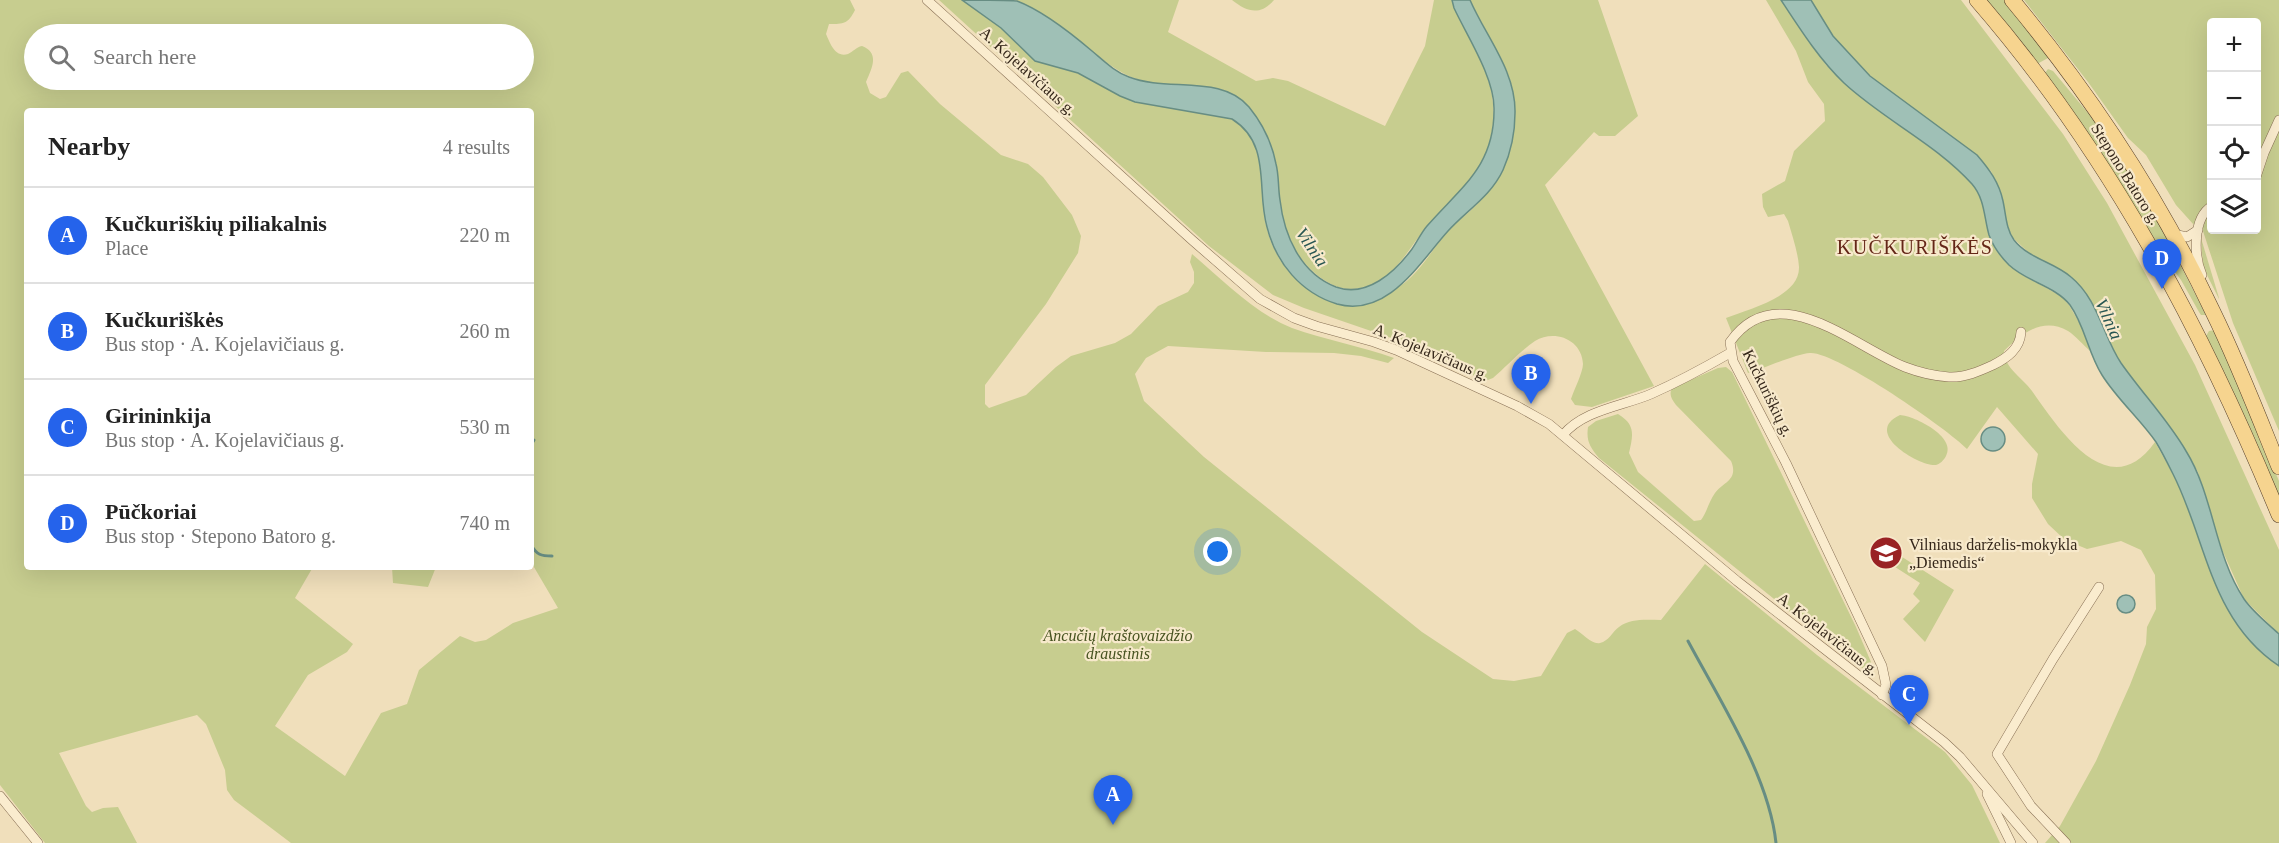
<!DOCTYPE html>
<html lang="en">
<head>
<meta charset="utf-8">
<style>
  body { margin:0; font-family:Georgia,serif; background:#f2f2f2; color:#222 }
  .controls { position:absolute; right:18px; top:18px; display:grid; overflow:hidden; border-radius:6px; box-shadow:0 6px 24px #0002 }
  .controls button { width:54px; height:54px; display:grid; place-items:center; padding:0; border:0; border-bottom:2px solid #e0e0e0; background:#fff; color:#222; font:30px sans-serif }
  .you { position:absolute; left:1218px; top:552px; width:21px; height:21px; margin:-15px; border:4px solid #fff; border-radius:50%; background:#1a73e8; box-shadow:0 0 0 9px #1a73e833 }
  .badge { display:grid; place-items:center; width:39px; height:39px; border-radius:50%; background:#2563eb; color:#fff; font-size:20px; font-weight:700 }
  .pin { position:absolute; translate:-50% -50px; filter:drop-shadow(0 2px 3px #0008) }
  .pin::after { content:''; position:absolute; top:32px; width:21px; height:18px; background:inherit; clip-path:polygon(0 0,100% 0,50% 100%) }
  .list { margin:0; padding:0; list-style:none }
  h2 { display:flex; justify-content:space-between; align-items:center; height:78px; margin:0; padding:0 24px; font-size:26px }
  h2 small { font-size:20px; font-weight:400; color:#767676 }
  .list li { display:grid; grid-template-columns:39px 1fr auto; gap:18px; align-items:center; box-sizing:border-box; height:96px; padding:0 24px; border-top:2px solid #e0e0e0 }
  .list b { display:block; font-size:22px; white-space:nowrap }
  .list p { margin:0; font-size:20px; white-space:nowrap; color:#767676 }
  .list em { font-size:20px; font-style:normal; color:#767676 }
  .icon { flex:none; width:33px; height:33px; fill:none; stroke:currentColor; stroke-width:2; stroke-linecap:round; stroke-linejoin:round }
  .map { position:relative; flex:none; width:2279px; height:843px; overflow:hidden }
  .search { position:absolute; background:#fff; box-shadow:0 6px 24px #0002; left:24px; top:24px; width:510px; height:66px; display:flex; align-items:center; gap:15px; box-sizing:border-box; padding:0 21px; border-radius:33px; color:#767676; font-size:22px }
  .panel { position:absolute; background:#fff; box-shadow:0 6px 24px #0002; left:24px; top:108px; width:510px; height:462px; border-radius:6px }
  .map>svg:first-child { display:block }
  .green { fill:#c7cd8f; fill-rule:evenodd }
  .water { fill:#9fc0b6; stroke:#678d83; stroke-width:1.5 }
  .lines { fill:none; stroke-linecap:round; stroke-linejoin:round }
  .stream { stroke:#678d83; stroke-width:3 }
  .street-casing { stroke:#876f54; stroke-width:10 }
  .primary-casing { stroke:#543d29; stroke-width:16 }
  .street { stroke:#faecce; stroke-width:9 }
  .primary { stroke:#f6d48f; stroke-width:15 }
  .labels { text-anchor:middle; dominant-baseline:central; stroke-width:4.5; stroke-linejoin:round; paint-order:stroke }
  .street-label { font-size:16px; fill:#35271a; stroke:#f7e9cb }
  .poi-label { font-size:16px; fill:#35271a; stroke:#f7e9cb; text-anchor:start }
  .park-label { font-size:16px; font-style:italic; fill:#475320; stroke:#f7e9cb }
  .water-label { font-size:18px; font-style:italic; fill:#285652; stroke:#f7e9cb }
  .quarter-label { font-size:20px; letter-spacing:1.5px; fill:#642617; stroke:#f7e9cb }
</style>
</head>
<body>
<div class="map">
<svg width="2279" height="843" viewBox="0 0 2279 843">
  <rect width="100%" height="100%" fill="#f0dfbb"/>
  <!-- green -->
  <g class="green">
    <path d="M0,0H850L855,10C848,24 844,24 829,24L826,34C830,43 835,58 848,54C853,52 856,47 862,46C880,53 872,68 866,82L870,93L880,99L886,97L901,73L908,71L940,104L1001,155L1028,164L1043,177L1072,215L1081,236L1078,253L1046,304L985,385V404L989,408L1026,395L1056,367L1071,356L1115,343L1131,334L1158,306L1188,292L1194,283V272L1190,262L1192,254C1223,280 1254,313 1292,328C1325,340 1361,346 1394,358L1388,363L1361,356L1334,353L1266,352L1168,346L1146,358L1135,374L1144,401L1204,457L1422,632L1493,679L1514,681L1541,676L1567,633L1575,629C1582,633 1592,645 1600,643C1609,641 1612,632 1619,627C1631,618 1646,620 1661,620L1705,564L1817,655L1945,752L1972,785L2000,843H291L234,800L227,790L225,770L206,724L197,715L59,753L86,806L92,812L103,808L118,807L137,843H45L0,785ZM34,34H524V80H34ZM27,111H531V562L558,608L513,623L486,640L475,642L460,636L419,670L407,704L381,713L345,776L275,726L308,675L347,652L353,644L295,598L313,567H27Z"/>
    <path d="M939,0H962L1001,28L1035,61L1078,73L1120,96L1135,102L1232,119C1270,143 1258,187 1266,225C1275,266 1301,289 1338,304C1352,300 1389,293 1400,286C1418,275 1434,247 1448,231C1458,220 1471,212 1481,200C1513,165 1525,114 1506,69C1495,45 1481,23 1470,0H1598L1638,116L1615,136H1599L1594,132L1545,185L1654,386L1592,407L1575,405L1571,399C1574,390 1583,372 1583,364C1582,339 1554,329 1535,341C1520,351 1506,367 1493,378L1485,381L1409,344L1304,308L1273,295L1209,246Z"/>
    <path d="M1015,0H1179L1168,32L1256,81L1273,78L1288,81L1385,126L1425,46L1434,0H1452L1454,8C1466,33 1483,59 1490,86C1500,124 1488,167 1459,193C1448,203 1437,215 1428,226C1412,243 1404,262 1384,278C1370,288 1349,293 1333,285C1299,268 1285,237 1280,201C1278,186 1279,171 1274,156C1269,138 1260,119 1247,105C1220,76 1175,91 1140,80C1119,74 1107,62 1090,50C1067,31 1041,14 1015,0Z"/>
    <path d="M1232,0H1274C1260,16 1247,12 1232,0Z"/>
    <path d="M1766,0H1781L1826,65L1845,84L1956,167L1975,187L1983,204L1990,237L2024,276L2061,296L2069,305L2084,331L2090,351C2083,345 2076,336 2068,331C2043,316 2021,334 2004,351C2005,369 2022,377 2032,391C2059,429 2109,507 2155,442L2174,476L2249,639L2279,666V843H2045L2060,826L2096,761L2130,685L2146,644L2147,627L2156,609L2155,575L2141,550L2121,541L2087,549L2065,540L2048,524L2032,498V484L2038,454L1997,407L1967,449C1948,429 1835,351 1810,353C1796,354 1764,368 1748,373L1726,318C1749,309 1800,297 1799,267C1798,252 1792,235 1788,221L1784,214L1768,217L1763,207L1762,194L1785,181L1794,151L1825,121L1824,104L1808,82L1796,51Z"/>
    <polygon points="1811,0 1961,0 2063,134 2107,203 2195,365 2279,550 2279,634 2244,599 2220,545 2198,472 2185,449 2121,363 2111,347 2101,320 2012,237 2006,221 2003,200 1991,171 1883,87 1852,59 1833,36"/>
    <polygon points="1984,0 2006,0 2048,54 2048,58 2037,64"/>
    <path d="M2024,0H2279V431L2233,323L2203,231L2194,225L2176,205L2146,155L2128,138L2088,82ZM2212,22H2256V230H2212Z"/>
    <polygon points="2048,69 2053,71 2108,137 2141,188 2206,315 2201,315 2199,312 2181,280 2157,248 2045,73"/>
    <polygon points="2201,238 2219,298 2219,299 2203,267"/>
    <polygon points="2215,330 2279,481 2279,497 2206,336 2209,331"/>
    <path d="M1726,367L1732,372L1856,627L1871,662L1870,668L1866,670L1856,665L1599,458C1590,447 1586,441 1588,427L1596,421L1618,414C1636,425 1633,435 1629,453L1638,472L1694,521L1701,520C1707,512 1709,501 1715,493C1723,482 1739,480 1731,461L1676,405C1671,398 1669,395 1672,388L1718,368Z"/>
    <path d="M1900,415C1915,416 1957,437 1946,456C1944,460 1940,464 1936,465C1921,467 1861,433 1900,415Z"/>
    <polygon points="1899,555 1954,590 1925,642 1903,619 1920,601 1913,594 1920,583 1892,565"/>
    <polygon points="392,567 436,567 428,587 393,583"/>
  </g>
  <!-- water -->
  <g class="water">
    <path d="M962,0C977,0 1004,0 1017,1C1041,10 1072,34 1092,51C1104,61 1115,72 1129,77C1167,92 1222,74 1249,107C1262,123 1272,143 1276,164C1279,175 1278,188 1280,200C1284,235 1300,273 1336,287C1367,298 1395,272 1412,249C1417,242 1421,233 1427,226C1461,187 1495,166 1494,108C1494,77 1467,36 1454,8L1452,0H1470C1486,37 1516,71 1515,113C1515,133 1511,152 1503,170C1491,196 1466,211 1448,231C1420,262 1388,318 1337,304C1301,293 1276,263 1267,227C1256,189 1272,144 1232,119L1135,102L1120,96L1078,73L1035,61L1001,28Z"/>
    <path d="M1781,0H1811L1833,36L1870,76L1977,155C1989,169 1999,182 2003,201C2006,215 2006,229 2014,240C2029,259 2054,262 2071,277C2098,299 2103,336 2121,363C2142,393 2168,420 2186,451C2214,496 2214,554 2244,599C2253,612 2267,623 2279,634V666C2210,620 2207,541 2173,474C2168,464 2162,452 2156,442C2140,419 2117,399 2102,375C2088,353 2085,326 2070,305C2055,286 2027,282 2009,265C2001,257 1993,246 1989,235C1984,218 1985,199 1972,184C1936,144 1884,120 1844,83C1819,59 1800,29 1781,0Z"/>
    <circle cx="1993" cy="439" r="12"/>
    <circle cx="2126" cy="604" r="9"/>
  </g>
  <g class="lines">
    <!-- stream -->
    <g class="stream">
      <polyline points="531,445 534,440"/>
      <path d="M531,545C537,555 541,556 552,556"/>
      <path d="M1688,641C1720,701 1769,776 1776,843"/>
    </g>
    <!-- street casing -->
    <g class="street-casing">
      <g id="street">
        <polyline points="927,0 1192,240 1260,299 1294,318 1316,326 1374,342 1396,350 1517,406 1549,424 1737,581 1944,742 1960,757 2033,843"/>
        <polyline points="2256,177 2264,153 2279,120"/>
        <polyline points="2173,234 2187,237 2198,230"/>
        <path d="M2202,275C2194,257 2192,218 2212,206"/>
        <path d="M1563,435C1583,410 1623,406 1651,394C1678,382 1704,368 1730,353"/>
        <path d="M1882,695L1886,685L1882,666L1786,463L1733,361L1730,342C1777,275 1853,346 1905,367C1918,372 1935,376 1949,377C1964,378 1980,371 1993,365C2007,358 2020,349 2021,332"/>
        <polyline points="1987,794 2011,843"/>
        <polyline points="0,796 38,843"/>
        <polyline points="2066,843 2031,806 1997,754 2053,659 2099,587"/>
      </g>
    </g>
    <!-- primary casing -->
    <g class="primary-casing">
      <g id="primary">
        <path d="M1977,0C2109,152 2203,330 2279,515"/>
        <path d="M2012,0C2091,95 2160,200 2213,312C2238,363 2258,415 2279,467"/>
      </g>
    </g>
    <!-- street -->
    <use href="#street" class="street"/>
    <!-- primary -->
    <use href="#primary" class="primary"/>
  </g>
  <!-- icons -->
  <defs>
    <g id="school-disc" transform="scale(1.725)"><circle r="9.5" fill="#992224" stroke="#f7e9cb"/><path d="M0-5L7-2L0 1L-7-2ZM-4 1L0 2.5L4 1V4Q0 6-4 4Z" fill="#fff"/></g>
  </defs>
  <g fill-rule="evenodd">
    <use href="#school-disc" x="1886" y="553"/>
  </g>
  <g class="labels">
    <!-- street labels -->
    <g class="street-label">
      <text transform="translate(1028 71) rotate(42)">A. Kojelavičiaus g.</text>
      <text transform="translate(2126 174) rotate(58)">Stepono Batoro g.</text>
      <text transform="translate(1431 352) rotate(23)">A. Kojelavičiaus g.</text>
      <text transform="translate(1768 393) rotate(64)">Kučkuriškių g.</text>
      <text transform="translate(1828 634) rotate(38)">A. Kojelavičiaus g.</text>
    </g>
    <!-- poi labels -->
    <g class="poi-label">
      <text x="1909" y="544">Vilniaus darželis-mokykla<tspan x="1909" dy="18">„Diemedis“</tspan></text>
    </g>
    <!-- park labels -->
    <g class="park-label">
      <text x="1118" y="635">Ancučių kraštovaizdžio<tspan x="1118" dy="18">draustinis</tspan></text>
    </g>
    <!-- water labels -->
    <g class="water-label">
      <text transform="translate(1312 247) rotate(56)">Vilnia</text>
      <text transform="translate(2109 319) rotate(66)">Vilnia</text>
    </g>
    <!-- quarter labels -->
    <g class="quarter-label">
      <text x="1915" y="247">KUČKURIŠKĖS</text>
    </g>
  </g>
</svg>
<div class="controls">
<button>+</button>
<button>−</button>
<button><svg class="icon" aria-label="locate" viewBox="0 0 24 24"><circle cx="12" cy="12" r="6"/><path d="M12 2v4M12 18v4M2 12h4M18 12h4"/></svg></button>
<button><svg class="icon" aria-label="layers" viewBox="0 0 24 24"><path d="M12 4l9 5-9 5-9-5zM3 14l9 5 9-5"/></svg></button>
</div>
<div class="you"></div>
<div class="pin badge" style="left:1113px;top:825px">A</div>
<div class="pin badge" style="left:1531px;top:404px">B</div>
<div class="pin badge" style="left:1909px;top:725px">C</div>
<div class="pin badge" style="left:2162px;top:289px">D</div>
<div class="search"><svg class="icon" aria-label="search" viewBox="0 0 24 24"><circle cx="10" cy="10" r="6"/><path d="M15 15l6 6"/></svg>Search here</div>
<section class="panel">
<h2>Nearby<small>4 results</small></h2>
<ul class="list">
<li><span class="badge">A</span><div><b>Kučkuriškių piliakalnis</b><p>Place</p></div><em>220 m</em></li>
<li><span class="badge">B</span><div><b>Kučkuriškės</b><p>Bus stop · A. Kojelavičiaus g.</p></div><em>260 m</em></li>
<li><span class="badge">C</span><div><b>Girininkija</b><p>Bus stop · A. Kojelavičiaus g.</p></div><em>530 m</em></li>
<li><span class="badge">D</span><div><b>Pūčkoriai</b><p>Bus stop · Stepono Batoro g.</p></div><em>740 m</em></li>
</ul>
</section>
</div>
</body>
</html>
